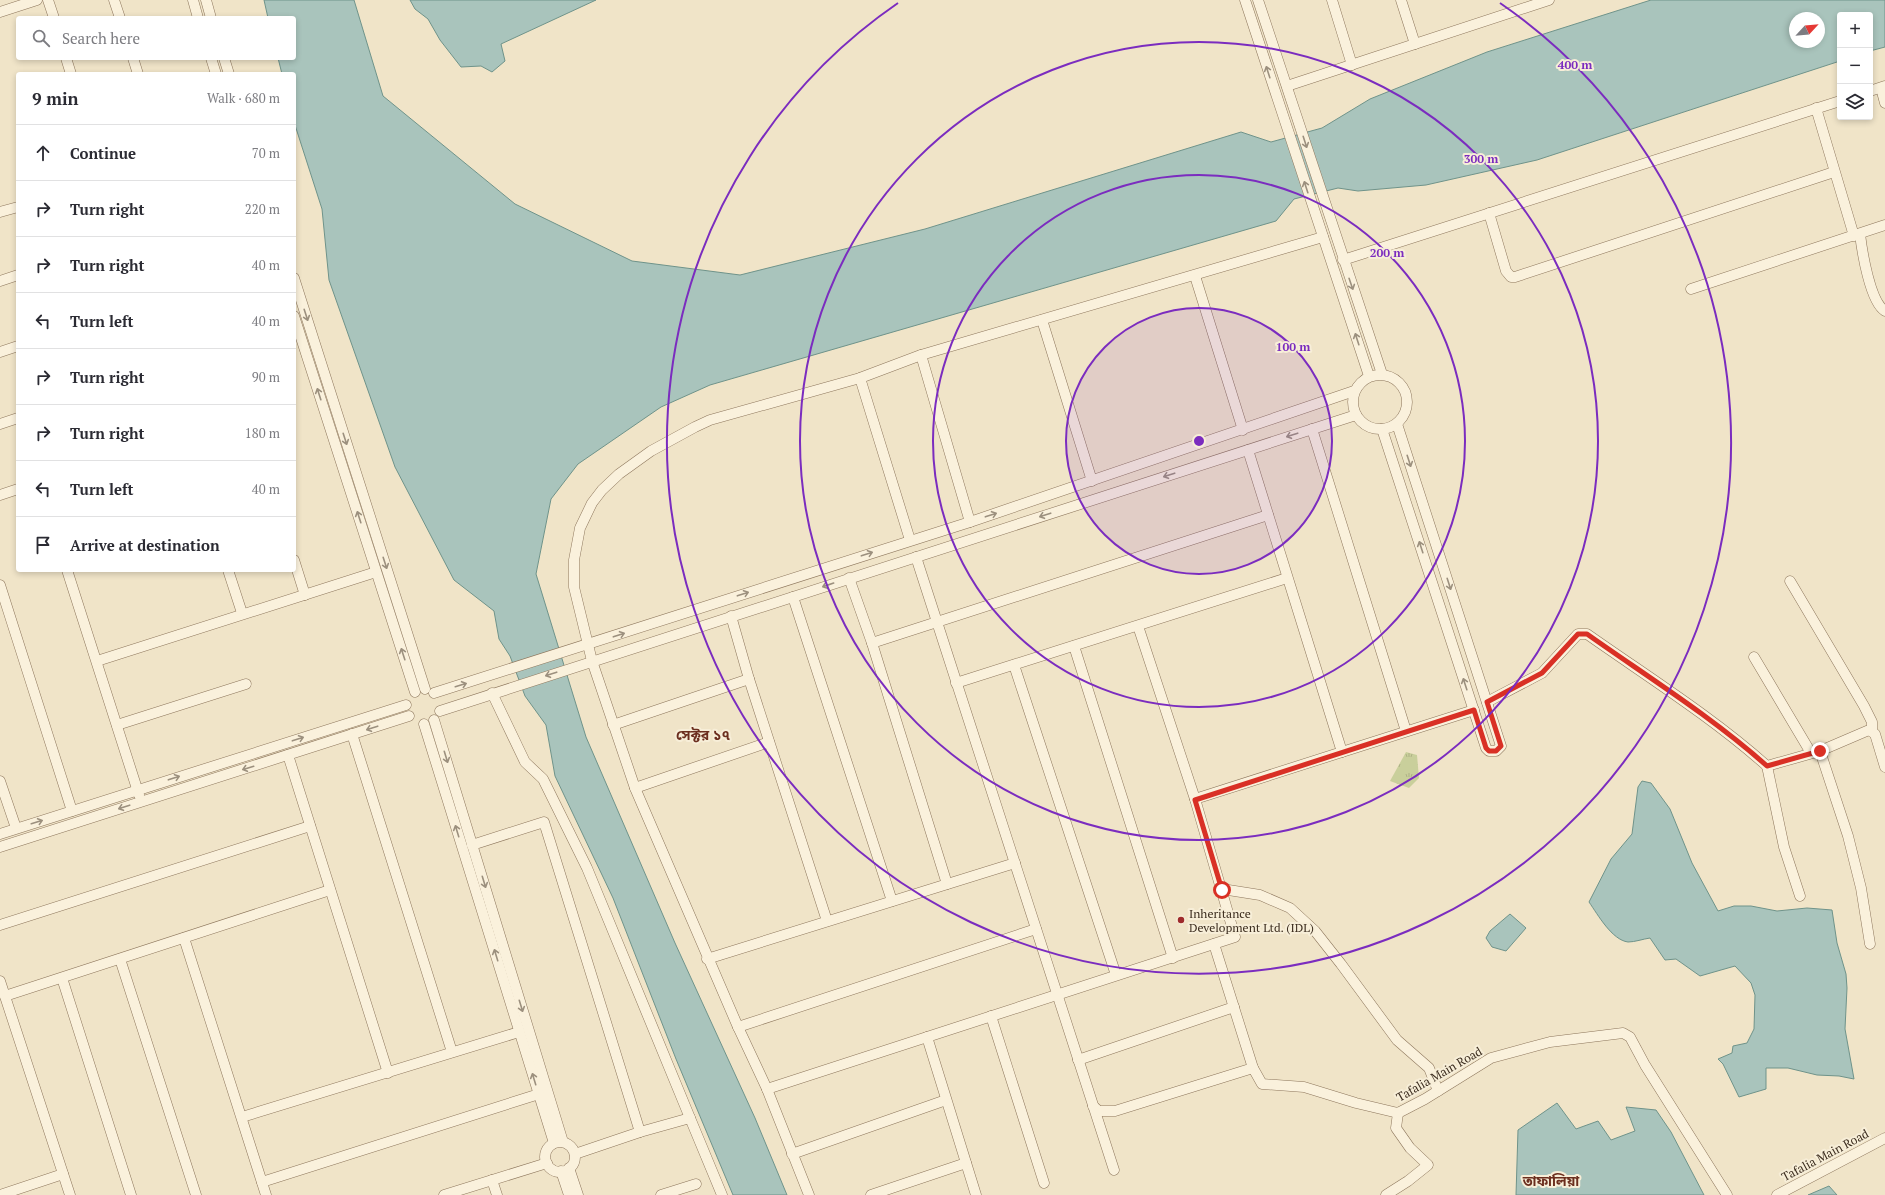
<!DOCTYPE html>
<html lang="en">
<head>
<meta charset="utf-8">
<style>
  body { margin:0; font-family:"PT Serif","Noto Sans Bengali",serif; background:#f2f2f3; color:#2b2b33 }
  .controls { position:absolute; right:12px; top:12px; display:grid; overflow:hidden; border-radius:4px; box-shadow:0 2px 6px #0003 }
  .controls button { width:36px; height:36px; display:grid; place-items:center; padding:0; border:0; border-bottom:1px solid #e1e1e2; background:#fff; color:#2b2b33; font:20px sans-serif }
  .compass { position:absolute; left:1789px; top:12px; width:36px; height:36px; border-radius:50%; background:#fff; box-shadow:0 2px 6px #0003; rotate:64deg }
  .stop { position:absolute; width:12px; height:12px; margin:-9px; border:3px solid #d93025; border-radius:50%; background:#fff }
  .stop.end { background:#d93025; border-color:#fff; box-shadow:0 1px 4px #0008 }
  .list { margin:0; padding:0; list-style:none }
  h2 { display:flex; justify-content:space-between; align-items:center; height:52px; margin:0; padding:0 16px; font-size:17px }
  h2 small { font-size:13px; font-weight:400; color:#7c7c81 }
  .list li { display:grid; grid-template-columns:26px 1fr auto; gap:12px; align-items:center; box-sizing:border-box; height:56px; padding:0 16px; border-top:1px solid #e1e1e2 }
  .list b { display:block; font-size:15px; white-space:nowrap }
  .list em { font-size:13px; font-style:normal; color:#7c7c81 }
  .icon { flex:none; width:22px; height:22px; fill:none; stroke:currentColor; stroke-width:2; stroke-linecap:round; stroke-linejoin:round }
  .map { position:relative; flex:none; width:1885px; height:1195px; overflow:hidden }
  .search { position:absolute; background:#fff; box-shadow:0 2px 6px #0003; left:16px; top:16px; width:280px; height:44px; display:flex; align-items:center; gap:10px; box-sizing:border-box; padding:0 14px; border-radius:4px; color:#7c7c81; font-size:15px }
  .panel { position:absolute; background:#fff; box-shadow:0 2px 6px #0003; left:16px; top:72px; width:280px; height:500px; border-radius:4px }
  .map>svg:first-child { display:block }
  .park { fill:url(#park-tufts) }
  .water { fill:#a9c4bc; stroke:#6f938a; fill-rule:evenodd }
  .lines { fill:none; stroke-linecap:round; stroke-linejoin:round }
  .minor-casing { stroke:#8d765c; stroke-width:11 }
  .minor { stroke:#faf1dc; stroke-width:10 }
  .oneway { stroke:#9c907e }
  .route { stroke:#d93025; stroke-width:5 }
  .ring { fill:none; stroke:#7b2cbf; stroke-width:2 }
  .poi-dot { fill:#9e2a2b; stroke:#f7eed8; stroke-width:1.5 }
  .labels { text-anchor:middle; dominant-baseline:central; stroke-width:4; stroke-linejoin:round; paint-order:stroke }
  .poi-label { font-size:12px; fill:#3d2e20; stroke:#f7eed8; text-anchor:start }
  .street-label { font-size:12px; fill:#3d2e20; stroke:#f7eed8 }
  .quarter-label { font-size:14px; font-weight:bold; fill:#6b2e1e; stroke:#f7eed8 }
  .centre { fill:#7b2cbf; stroke:#f7eed8; stroke-width:2 }
  .ring-label { font-size:12px; text-anchor:middle; font-weight:bold; fill:#7b2cbf; stroke:#f7eed8; stroke-width:4; stroke-linejoin:round; paint-order:stroke }
</style>
</head>
<body>
<div class="map">
<svg width="1885" height="1195" viewBox="0 0 1885 1195">
  <defs>
    <pattern id="park-tufts" width="24" height="20" patternUnits="userSpaceOnUse"><rect width="24" height="20" fill="#c9cf9b"/><path d="M3 7l-1-3M5 7V3M7 7l1-3M15 17l-1-3M17 17v-4M19 17l1-3" fill="none" stroke="#aeb285"/></pattern>
  </defs>
  <rect width="100%" height="100%" fill="#f0e4c8"/>
  <!-- park -->
  <polygon class="park" points="1406,752 1417,755 1419,778 1409,788 1390,781"/>
  <!-- water -->
  <g class="water">
    <path d="M264,0H354L383,96L515,204L632,261L740,275L925,229L1241,132L1271,142L1322,128L1370,99L1487,52L1651,0H1885V47L1870,51V15H1840V61L1537,160L1426,185L1358,191L1338,188L1294,199L1276,221L710,385L661,407L578,464L551,499L536,574L586,737L675,943L755,1118L787,1195H733L676,1059L613,898L555,776L546,725L525,696L510,656L499,639L494,611L454,580L395,467L329,280L322,209L294,122V74H282L278,58H294V18H268ZM1795,18H1819V42H1795Z"/>
    <polygon points="410,0 596,0 501,44 505,61 492,72 481,66 461,67 440,40 428,19 415,9"/>
    <path d="M1642,781L1651,783L1670,809L1692,863L1718,911L1734,906H1751L1777,911L1807,908L1832,910L1837,943L1846,974L1847,988L1845,1029L1854,1079L1839,1076L1817,1075L1788,1068H1766V1089L1739,1097L1723,1064L1718,1059L1732,1053L1733,1046L1747,1043L1754,1029L1755,995L1751,983L1735,966L1700,976L1676,959L1665,960L1650,938C1643,939 1635,942 1628,942C1612,940 1598,915 1589,902L1611,859L1632,834L1638,787Z"/>
    <polygon points="1510,914 1526,928 1506,951 1492,947 1486,938 1490,931"/>
    <polygon points="1557,1103 1576,1129 1598,1121 1611,1140 1635,1131 1626,1107 1656,1110 1671,1132 1704,1195 1516,1195 1518,1130"/>
    <polygon points="1829,1186 1837,1195 1808,1195"/>
  </g>
  <g class="lines">
    <!-- minor casing -->
    <g class="minor-casing">
      <g id="minor">
        <polyline points="48,0 54,18"/>
        <polyline points="114,0 120,18"/>
        <polyline points="193,0 198,18"/>
        <polyline points="206,0 211,18"/>
        <polyline points="1245,0 1369,376"/>
        <polyline points="1258,0 1382,374"/>
        <polyline points="1332,0 1352,65"/>
        <polyline points="1401,0 1415,44"/>
        <polyline points="0,12 37,0"/>
        <polyline points="66,58 71,74"/>
        <polyline points="133,58 138,74"/>
        <polyline points="211,58 216,74"/>
        <polyline points="224,58 229,74"/>
        <polyline points="1287,86 1549,0"/>
        <polyline points="1881,88 1885,103"/>
        <polyline points="1870,91 1885,86"/>
        <polyline points="1816,108 1854,236"/>
        <polyline points="0,212 18,207"/>
        <polyline points="1489,213 1506,271 1511,277 1515,277 1834,172"/>
        <path d="M1860,234C1862,251 1870,302 1885,311"/>
        <polyline points="1343,260 1840,101"/>
        <polyline points="1195,276 1243,430"/>
        <polyline points="294,278 425,689"/>
        <polyline points="0,281 18,275"/>
        <polyline points="1691,289 1885,225"/>
        <polyline points="294,316 415,692"/>
        <polyline points="1042,320 1092,481"/>
        <polyline points="0,352 18,346"/>
        <polyline points="921,355 970,522"/>
        <circle cx="1380" cy="402" r="27"/>
        <polyline points="860,378 910,540"/>
        <polyline points="0,424 18,418"/>
        <polyline points="1312,429 1406,731"/>
        <polyline points="1382,429 1486,748 1489,751 1496,751 1501,746 1397,424"/>
        <polyline points="0,495 18,489"/>
        <polyline points="916,557 1114,1170"/>
        <polyline points="294,560 305,595"/>
        <polyline points="67,570 139,795"/>
        <polyline points="228,570 242,613"/>
        <polyline points="849,578 872,643 947,884"/>
        <polyline points="1790,581 1864,706 1872,722 1872,731"/>
        <polyline points="0,585 72,811"/>
        <polyline points="793,597 892,901"/>
        <polyline points="731,616 749,679 827,921"/>
        <polyline points="872,643 1268,515"/>
        <polyline points="1074,646 1173,958"/>
        <polyline points="1754,657 1811,753"/>
        <polyline points="97,661 376,572"/>
        <polyline points="1014,665 1116,975"/>
        <polyline points="956,683 1287,578"/>
        <polyline points="434,693 970,522 1354,391"/>
        <polyline points="492,693 525,762 543,779 587,868 690,1118"/>
        <path d="M1487,702L1542,673L1578,634H1587C1648,677 1712,717 1767,766L1820,751L1848,836L1861,888L1870,944"/>
        <polyline points="440,711 1356,415"/>
        <polyline points="434,720 563,1142"/>
        <polyline points="424,724 554,1143"/>
        <polyline points="117,725 246,684"/>
        <polyline points="613,725 749,679"/>
        <polyline points="352,734 452,1052"/>
        <polyline points="1820,751 1869,730 1875,734 1885,767"/>
        <polyline points="1342,752 1474,710"/>
        <polyline points="288,755 388,1073"/>
        <polyline points="1767,766 1784,847 1800,896"/>
        <polyline points="0,781 16,828"/>
        <polyline points="635,788 769,742"/>
        <polyline points="1195,799 1342,752 1248,450"/>
        <polyline points="0,834 406,705"/>
        <polyline points="472,845 544,822 640,1132"/>
        <polyline points="0,847 409,716"/>
        <polyline points="1222,889 1260,895 1290,908 1315,931 1341,964 1397,1040 1429,1068 1438,1091"/>
        <polyline points="0,925 310,826"/>
        <polyline points="1036,929 738,1027 635,788 592,661 574,587 574,560 580,528 592,503 602,490 619,474 651,451 695,427 710,420 860,378 921,355 1323,237"/>
        <polyline points="184,938 266,1195"/>
        <polyline points="1214,944 1253,1068"/>
        <polyline points="120,959 196,1195"/>
        <polyline points="707,959 1015,863"/>
        <polyline points="62,978 131,1195"/>
        <polyline points="0,981 70,1195"/>
        <polyline points="5,996 330,890"/>
        <polyline points="991,1016 1044,1183"/>
        <polyline points="738,1027 767,1089 809,1195"/>
        <polyline points="927,1037 976,1195"/>
        <polyline points="1078,1060 1234,1007"/>
        <polyline points="767,1089 1235,937 1195,799 1138,626"/>
        <polyline points="1093,1106 1099,1111 1115,1111 1253,1068 1262,1084 1304,1087 1356,1103 1398,1113 1425,1099 1491,1058 1550,1042 1623,1033 1630,1037 1645,1065 1727,1195"/>
        <polyline points="242,1117 519,1032"/>
        <circle cx="560" cy="1157" r="15"/>
        <polyline points="575,1154 640,1132 690,1118 722,1195"/>
        <polyline points="792,1154 946,1100"/>
        <polyline points="569,1168 578,1195"/>
        <polyline points="561,1171 569,1195"/>
        <polyline points="492,1180 497,1195"/>
        <polyline points="262,1182 539,1094"/>
        <polyline points="0,1195 63,1174"/>
        <polyline points="444,1195 547,1163"/>
        <polyline points="661,1195 696,1184"/>
        <polyline points="871,1195 966,1163"/>
        <polyline points="1386,1195 1408,1181 1428,1165 1410,1148 1396,1128 1398,1113"/>
        <polyline points="1777,1195 1885,1138"/>
      </g>
    </g>
    <!-- minor -->
    <use href="#minor" class="minor"/>
  </g>
  <!-- one-way arrows -->
  <defs><path id="oneway-shaft" d="M-6 0H5M1.5-3L5.5 0L1.5 3" fill="none" stroke-width="1.6" stroke-linecap="round" stroke-linejoin="round"/></defs>
  <g class="oneway">
    <use href="#oneway-shaft" transform="translate(1268 72) rotate(-108)"/>
    <use href="#oneway-shaft" transform="translate(1305 142) rotate(72)"/>
    <use href="#oneway-shaft" transform="translate(1306 187) rotate(-108)"/>
    <use href="#oneway-shaft" transform="translate(1351 284) rotate(71)"/>
    <use href="#oneway-shaft" transform="translate(306 315) rotate(72)"/>
    <use href="#oneway-shaft" transform="translate(1357 339) rotate(-108)"/>
    <use href="#oneway-shaft" transform="translate(319 394) rotate(-108)"/>
    <use href="#oneway-shaft" transform="translate(1292 435) rotate(162)"/>
    <use href="#oneway-shaft" transform="translate(345 439) rotate(72)"/>
    <use href="#oneway-shaft" transform="translate(1409 461) rotate(72)"/>
    <use href="#oneway-shaft" transform="translate(1169 475) rotate(162)"/>
    <use href="#oneway-shaft" transform="translate(991 515) rotate(-18)"/>
    <use href="#oneway-shaft" transform="translate(1045 515) rotate(162)"/>
    <use href="#oneway-shaft" transform="translate(359 517) rotate(-108)"/>
    <use href="#oneway-shaft" transform="translate(1421 547) rotate(-108)"/>
    <use href="#oneway-shaft" transform="translate(867 554) rotate(-18)"/>
    <use href="#oneway-shaft" transform="translate(385 563) rotate(72)"/>
    <use href="#oneway-shaft" transform="translate(1449 584) rotate(72)"/>
    <use href="#oneway-shaft" transform="translate(828 585) rotate(161)"/>
    <use href="#oneway-shaft" transform="translate(743 594) rotate(-18)"/>
    <use href="#oneway-shaft" transform="translate(619 635) rotate(-18)"/>
    <use href="#oneway-shaft" transform="translate(403 654) rotate(-108)"/>
    <use href="#oneway-shaft" transform="translate(551 674) rotate(162)"/>
    <use href="#oneway-shaft" transform="translate(1465 684) rotate(-108)"/>
    <use href="#oneway-shaft" transform="translate(461 685) rotate(-17)"/>
    <use href="#oneway-shaft" transform="translate(372 728) rotate(162)"/>
    <use href="#oneway-shaft" transform="translate(298 739) rotate(-18)"/>
    <use href="#oneway-shaft" transform="translate(446 757) rotate(73)"/>
    <use href="#oneway-shaft" transform="translate(248 768) rotate(163)"/>
    <use href="#oneway-shaft" transform="translate(174 778) rotate(-18)"/>
    <use href="#oneway-shaft" transform="translate(124 807) rotate(162)"/>
    <use href="#oneway-shaft" transform="translate(37 822) rotate(-17)"/>
    <use href="#oneway-shaft" transform="translate(457 831) rotate(-107)"/>
    <use href="#oneway-shaft" transform="translate(484 882) rotate(73)"/>
    <use href="#oneway-shaft" transform="translate(496 955) rotate(-107)"/>
    <use href="#oneway-shaft" transform="translate(521 1006) rotate(73)"/>
    <use href="#oneway-shaft" transform="translate(534 1079) rotate(-107)"/>
  </g>
  <g class="lines">
    <!-- route -->
    <path class="route" d="M1222,890L1195,800L1474,710L1486,748L1489,751H1496L1501,746L1487,702L1542,673L1578,634H1587C1648,677 1712,717 1767,766L1820,751"/>
  </g>
  <!-- distance rings -->
  <circle cx="1199" cy="441" r="133" fill="#7b2cbf" fill-opacity=".12"/>
  <g class="ring">
    <circle cx="1199" cy="441" r="133"/>
    <circle cx="1199" cy="441" r="266"/>
    <circle cx="1199" cy="441" r="399"/>
    <path d="M1500 3A532 532 0 1 1 898 3"/>
  </g>
  <!-- markers -->
  <circle class="poi-dot" cx="1181" cy="920" r="4"/>
  <g class="labels">
    <!-- poi labels -->
    <g class="poi-label">
      <text x="1189" y="913">Inheritance<tspan x="1189" dy="14">Development Ltd. (IDL)</tspan></text>
    </g>
    <!-- street labels -->
    <g class="street-label">
      <text transform="translate(1439 1074) rotate(-30)">Tafalia Main Road</text>
      <text transform="translate(1825 1155) rotate(-28)">Tafalia Main Road</text>
    </g>
    <!-- quarter labels -->
    <g class="quarter-label">
      <text x="703" y="734">সেক্টর ১৭</text>
      <text x="1551" y="1180">তাফালিয়া</text>
    </g>
  </g>
  <circle cx="1199" cy="441" r="6" class="centre"/>
  <g class="ring-label">
    <text x="1575" y="69">400 m</text>
    <text x="1481" y="163">300 m</text>
    <text x="1387" y="257">200 m</text>
    <text x="1293" y="351">100 m</text>
  </g>
</svg>
<div class="controls">
<button>+</button>
<button>−</button>
<button><svg class="icon" aria-label="layers" viewBox="0 0 24 24"><path d="M12 4l9 5-9 5-9-5zM3 14l9 5 9-5"/></svg></button>
</div>
<svg class="compass" viewBox="-18 -18 36 36"><path d="M0-13l5 13h-10z" fill="#e53935"/><path d="M0 13l5-13h-10z" fill="#7c7c81"/></svg>
<div class="stop" style="left:1222px;top:890px"></div>
<div class="stop end" style="left:1820px;top:751px"></div>
<div class="search"><svg class="icon" aria-label="search" viewBox="0 0 24 24"><circle cx="10" cy="10" r="6"/><path d="M15 15l6 6"/></svg>Search here</div>
<section class="panel">
<h2>9 min<small>Walk · 680 m</small></h2>
<ul class="list">
<li><svg class="icon" aria-label="ahead" viewBox="0 0 24 24"><path d="M12 20V5M6 11l6-6 6 6"/></svg><div><b>Continue</b></div><em>70 m</em></li>
<li><svg class="icon" aria-label="right" viewBox="0 0 24 24"><path d="M7 20v-9h11M14 6l5 5-5 5"/></svg><div><b>Turn right</b></div><em>220 m</em></li>
<li><svg class="icon" aria-label="right" viewBox="0 0 24 24"><path d="M7 20v-9h11M14 6l5 5-5 5"/></svg><div><b>Turn right</b></div><em>40 m</em></li>
<li><svg class="icon" aria-label="left" viewBox="0 0 24 24"><path d="M17 20v-9H6M10 6l-5 5 5 5"/></svg><div><b>Turn left</b></div><em>40 m</em></li>
<li><svg class="icon" aria-label="right" viewBox="0 0 24 24"><path d="M7 20v-9h11M14 6l5 5-5 5"/></svg><div><b>Turn right</b></div><em>90 m</em></li>
<li><svg class="icon" aria-label="right" viewBox="0 0 24 24"><path d="M7 20v-9h11M14 6l5 5-5 5"/></svg><div><b>Turn right</b></div><em>180 m</em></li>
<li><svg class="icon" aria-label="left" viewBox="0 0 24 24"><path d="M17 20v-9H6M10 6l-5 5 5 5"/></svg><div><b>Turn left</b></div><em>40 m</em></li>
<li><svg class="icon" aria-label="arrive" viewBox="0 0 24 24"><path d="M6 21V4h12l-3 4 3 4H6"/></svg><div><b>Arrive at destination</b></div></li>
</ul>
</section>
</div>
</body>
</html>
